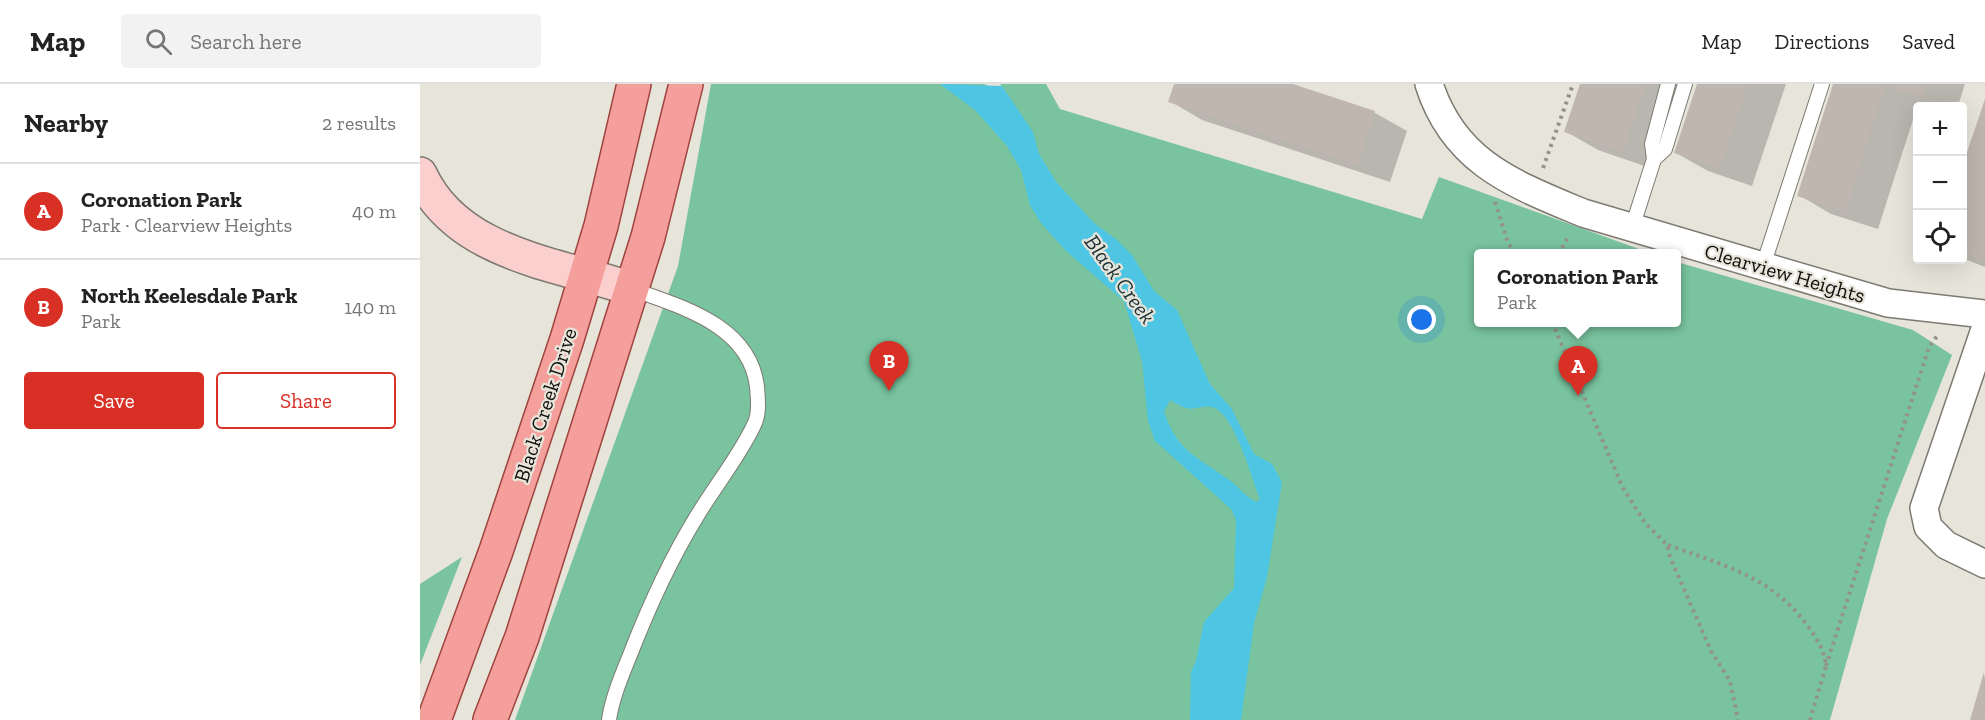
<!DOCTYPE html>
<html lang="en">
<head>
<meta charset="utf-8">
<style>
  body { margin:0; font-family:"Zilla Slab",serif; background:#f2f2f2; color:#222 }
  .controls { position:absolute; right:18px; top:18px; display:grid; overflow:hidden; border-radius:6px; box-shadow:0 6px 24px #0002 }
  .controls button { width:54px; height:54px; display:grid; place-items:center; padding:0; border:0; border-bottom:2px solid #e0e0e0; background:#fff; color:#222; font:30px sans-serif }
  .you { position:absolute; left:1002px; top:236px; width:21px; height:21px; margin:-15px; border:4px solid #fff; border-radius:50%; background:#1a73e8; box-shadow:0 0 0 9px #1a73e833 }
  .badge { display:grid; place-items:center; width:39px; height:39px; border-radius:50%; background:#d93025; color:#fff; font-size:20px; font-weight:700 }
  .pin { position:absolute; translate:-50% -50px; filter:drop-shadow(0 2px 3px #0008) }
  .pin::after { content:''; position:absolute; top:32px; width:21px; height:18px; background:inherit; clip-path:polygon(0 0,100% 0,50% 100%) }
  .popup { position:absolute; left:1054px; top:165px; width:207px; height:78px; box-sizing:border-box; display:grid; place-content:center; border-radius:6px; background:#fff; filter:drop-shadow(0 2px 4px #0005); font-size:20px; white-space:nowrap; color:#767676 }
  .popup b { font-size:22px; color:#222 }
  .popup::after { content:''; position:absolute; left:50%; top:100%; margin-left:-12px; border:12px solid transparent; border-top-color:#fff }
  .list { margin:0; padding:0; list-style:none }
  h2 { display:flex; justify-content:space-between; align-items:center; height:78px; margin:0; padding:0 24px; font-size:26px }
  h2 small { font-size:20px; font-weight:400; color:#767676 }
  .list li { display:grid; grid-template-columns:39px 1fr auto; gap:18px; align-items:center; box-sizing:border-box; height:96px; padding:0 24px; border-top:2px solid #e0e0e0 }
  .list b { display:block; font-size:22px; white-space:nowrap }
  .list p { margin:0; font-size:20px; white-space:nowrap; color:#767676 }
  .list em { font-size:20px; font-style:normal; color:#767676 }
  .actions { display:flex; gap:12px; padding:18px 24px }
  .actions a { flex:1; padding:14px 0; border:2px solid #d93025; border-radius:6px; text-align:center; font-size:21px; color:#d93025 }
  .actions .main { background:#d93025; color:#fff }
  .icon { flex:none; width:33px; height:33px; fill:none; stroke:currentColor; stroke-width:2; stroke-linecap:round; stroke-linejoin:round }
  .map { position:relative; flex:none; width:1565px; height:636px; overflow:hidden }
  header { display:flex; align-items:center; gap:36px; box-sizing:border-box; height:84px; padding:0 30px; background:#fff; border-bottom:2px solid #e0e0e0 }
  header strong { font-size:28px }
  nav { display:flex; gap:33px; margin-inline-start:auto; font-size:21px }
  .search { width:420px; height:54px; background:#f2f2f2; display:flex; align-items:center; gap:15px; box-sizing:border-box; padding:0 21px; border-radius:6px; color:#767676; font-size:22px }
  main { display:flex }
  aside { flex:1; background:#fff }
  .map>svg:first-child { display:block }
  .green { fill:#79c39f }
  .water { fill:#4ec6e3; fill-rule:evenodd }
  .shadow { fill:#0003 }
  .building { fill:#c0b6b0 }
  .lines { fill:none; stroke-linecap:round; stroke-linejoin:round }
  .lane-casing { stroke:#7c7a71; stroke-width:16 }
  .street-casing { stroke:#7c7a71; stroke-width:30 }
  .secondary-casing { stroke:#7c7a71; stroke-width:36 }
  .primary-casing { stroke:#9f433e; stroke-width:36 }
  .path { stroke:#94918a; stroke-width:4; stroke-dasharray:3 4.5; stroke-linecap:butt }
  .lane { stroke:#fff; stroke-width:14 }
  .street { stroke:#fff; stroke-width:27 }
  .secondary { stroke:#facfce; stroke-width:33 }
  .primary { stroke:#f49f9c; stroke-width:33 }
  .labels { text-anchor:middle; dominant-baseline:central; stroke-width:4.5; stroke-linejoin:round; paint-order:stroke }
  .street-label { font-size:21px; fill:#0f0e0b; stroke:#e7e4da }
  .water-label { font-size:22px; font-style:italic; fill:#1b3036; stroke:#e7e4da }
</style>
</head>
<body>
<header>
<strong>Map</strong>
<div class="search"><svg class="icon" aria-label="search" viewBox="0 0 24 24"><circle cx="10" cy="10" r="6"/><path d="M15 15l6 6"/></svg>Search here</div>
<nav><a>Map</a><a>Directions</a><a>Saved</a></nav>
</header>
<main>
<aside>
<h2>Nearby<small>2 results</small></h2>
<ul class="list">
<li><span class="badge">A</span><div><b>Coronation Park</b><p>Park · Clearview Heights</p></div><em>40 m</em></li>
<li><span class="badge">B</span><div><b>North Keelesdale Park</b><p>Park</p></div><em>140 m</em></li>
</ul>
<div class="actions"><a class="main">Save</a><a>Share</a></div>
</aside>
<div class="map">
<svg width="1565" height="636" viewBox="0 0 1565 636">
  <rect width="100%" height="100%" fill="#e7e4da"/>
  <!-- green -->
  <g class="green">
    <polygon points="291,0 564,0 588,11 580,0 626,0 640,25 1002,135 1019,93 1230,169 1059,170 1059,238 1257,238 1257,178 1493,246 1532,271 1467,435 1410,636 95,636 258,182"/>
    <polygon points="42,473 0,581 0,500"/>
  </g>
  <!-- water -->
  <path class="water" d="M520,0L582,2L613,48L619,70L637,99L675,140L696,155L712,171L734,207L757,226L790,300L812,325L834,370L852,380L862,398L847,493L834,539L821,636H770L771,588L776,577L784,538L814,504L816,436L811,425L735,357L728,337L722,277L704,217L646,167L621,139L610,121L601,86L587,62L555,26ZM750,316C755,318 761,323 766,324C776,327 788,318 798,326C817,339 831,393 840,415L837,418C826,414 818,402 808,395C776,372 758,368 744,328Z"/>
  <!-- shadow -->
  <g class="shadow">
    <polygon points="756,0 868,0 955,29 987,47 970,98 782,36 750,17"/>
    <polygon points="1161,0 1265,0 1236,86 1178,66 1145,47"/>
    <polygon points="1278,0 1366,0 1332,102 1288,87 1256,69"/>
    <polygon points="1415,0 1545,0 1538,22 1506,22 1498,20 1458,145 1411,130 1379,111"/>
    <polygon points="1565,18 1565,183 1542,174 1542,88"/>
    <polygon points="1565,591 1565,636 1552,636"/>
  </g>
  <!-- building -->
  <g class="building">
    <polygon points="754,0 873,0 955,27 938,81 748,18"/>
    <polygon points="1160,0 1226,0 1203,68 1144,48"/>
    <polygon points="1277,0 1328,0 1300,84 1254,69"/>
    <polygon points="1413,0 1507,0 1502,14 1465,2 1425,128 1377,112"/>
    <polygon points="1565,15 1565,176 1542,169 1542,83"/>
    <polygon points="1564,588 1565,636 1550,636"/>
  </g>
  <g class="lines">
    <!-- lane casing -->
    <g class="lane-casing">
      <g id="lane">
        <polyline points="1234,75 1245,65 1265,0"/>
        <polyline points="1212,144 1234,75 1232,60 1248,0"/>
        <polyline points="1343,182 1402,0"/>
        <path d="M189,636C192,614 202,591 210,571C229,522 250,476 277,432C295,402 318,374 333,343C340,331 338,316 337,303C330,241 261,223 212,205"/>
      </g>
    </g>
    <!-- street casing -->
    <g class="street-casing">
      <g id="street">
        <path d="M1009,0C1034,79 1094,100 1163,129L1468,219L1565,230"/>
        <polyline points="1565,245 1504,424 1508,443 1526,461 1565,480"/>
      </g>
    </g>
    <!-- secondary casing -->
    <g class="secondary-casing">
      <path id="secondary" d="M0,90C37,171 137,179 211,205"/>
    </g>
    <!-- primary casing -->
    <g class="primary-casing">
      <g id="primary">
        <polyline points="14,636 76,467 147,255 181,142 214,0"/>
        <polyline points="70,636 102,553 228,153 266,0"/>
      </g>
    </g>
    <!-- path -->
    <g class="path">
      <polyline points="1123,84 1153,0"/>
      <polyline points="1075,118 1088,159 1096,170"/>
      <polyline points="1138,170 1149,152"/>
      <polyline points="1132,238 1203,404 1226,440 1247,461 1250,473 1291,567 1310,597 1318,636"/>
      <path d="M1248,461C1302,481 1351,492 1387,541C1397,555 1404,565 1406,582L1390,636"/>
      <polyline points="1406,582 1509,263 1517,252"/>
    </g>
    <!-- lane -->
    <use href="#lane" class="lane"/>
    <!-- street -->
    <use href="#street" class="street"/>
    <!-- secondary -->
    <use href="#secondary" class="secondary"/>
    <!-- primary -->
    <use href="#primary" class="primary"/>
  </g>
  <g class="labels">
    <!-- street labels -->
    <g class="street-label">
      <text transform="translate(1365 189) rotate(16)">Clearview Heights</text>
      <text transform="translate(125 321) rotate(-72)">Black Creek Drive</text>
    </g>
    <!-- water labels -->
    <g class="water-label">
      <text transform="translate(700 195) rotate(54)">Black Creek</text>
    </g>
  </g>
</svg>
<div class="controls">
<button>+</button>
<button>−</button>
<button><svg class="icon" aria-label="locate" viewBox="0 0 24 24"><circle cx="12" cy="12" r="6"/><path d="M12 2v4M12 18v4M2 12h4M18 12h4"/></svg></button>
</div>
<div class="you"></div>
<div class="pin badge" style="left:1158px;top:312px">A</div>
<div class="popup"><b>Coronation Park</b>Park</div>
<div class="pin badge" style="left:469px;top:307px">B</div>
</div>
</main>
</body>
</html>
